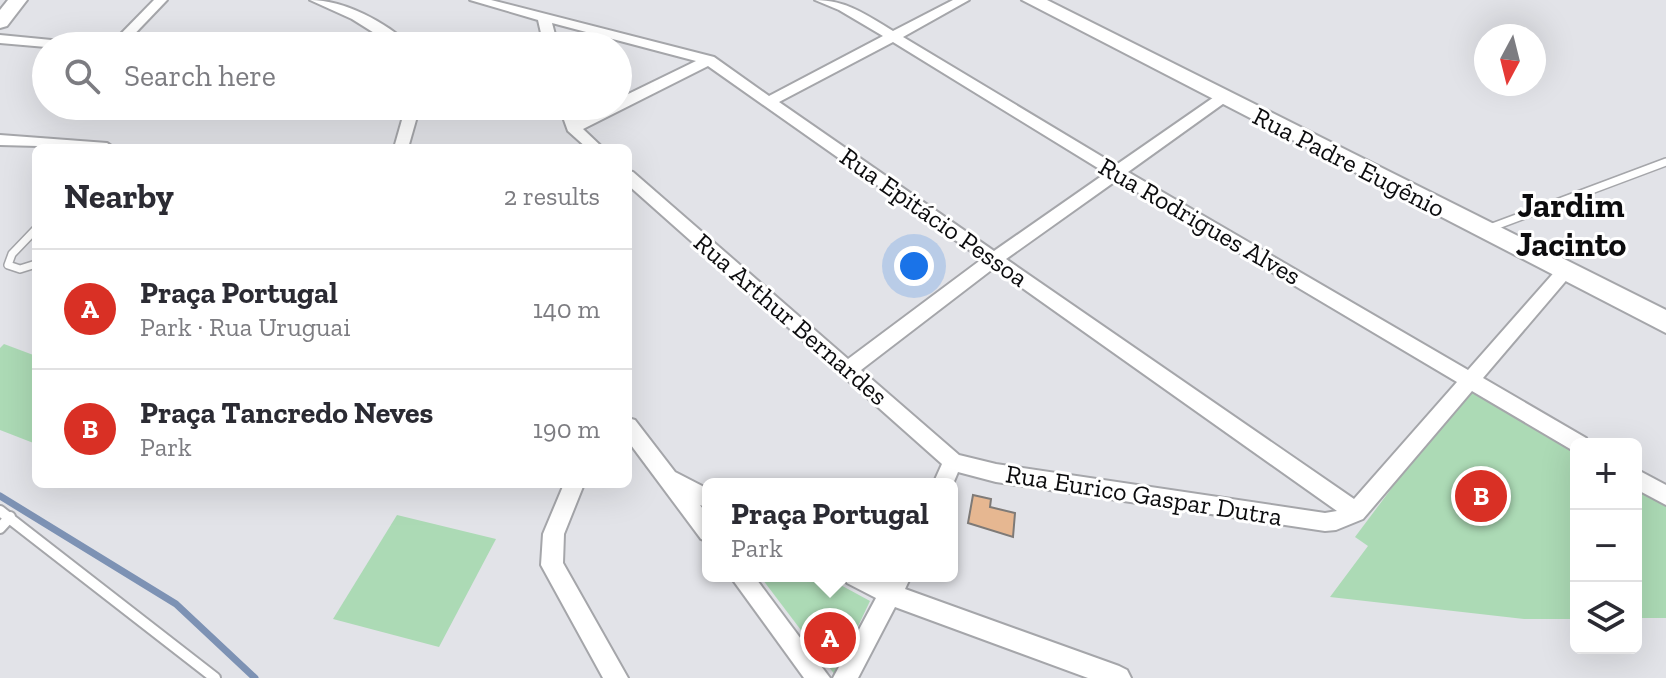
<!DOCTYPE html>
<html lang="en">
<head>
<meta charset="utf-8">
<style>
  body { margin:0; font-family:"Zilla Slab",serif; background:#f7f7f7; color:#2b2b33 }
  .controls { position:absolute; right:24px; bottom:24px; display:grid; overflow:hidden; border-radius:12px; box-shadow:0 8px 32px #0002 }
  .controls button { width:72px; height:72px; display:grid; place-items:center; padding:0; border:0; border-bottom:2px solid #e1e1e2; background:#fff; color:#2b2b33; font:40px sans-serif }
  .compass { position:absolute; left:1474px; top:24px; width:72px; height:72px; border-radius:50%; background:#fff; box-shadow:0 8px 32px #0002; rotate:187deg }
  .you { position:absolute; left:914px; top:266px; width:28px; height:28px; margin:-20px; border:6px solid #fff; border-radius:50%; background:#1a73e8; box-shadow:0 0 0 12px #1a73e833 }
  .badge { display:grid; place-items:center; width:52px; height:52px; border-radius:50%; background:#d93025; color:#fff; font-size:26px; font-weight:700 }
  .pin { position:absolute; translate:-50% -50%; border:4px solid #fff; box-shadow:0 2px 8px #0006 }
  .popup { position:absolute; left:702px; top:478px; width:256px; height:104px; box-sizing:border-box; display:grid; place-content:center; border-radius:12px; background:#fff; filter:drop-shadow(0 2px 6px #0005); font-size:26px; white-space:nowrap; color:#7c7c81 }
  .popup b { font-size:30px; color:#2b2b33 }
  .popup::after { content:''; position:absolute; left:50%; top:100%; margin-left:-16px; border:16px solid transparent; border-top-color:#fff }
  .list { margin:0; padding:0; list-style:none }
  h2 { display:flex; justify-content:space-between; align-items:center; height:104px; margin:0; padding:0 32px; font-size:34px }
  h2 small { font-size:26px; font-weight:400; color:#7c7c81 }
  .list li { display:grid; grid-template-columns:52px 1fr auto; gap:24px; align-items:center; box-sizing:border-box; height:120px; padding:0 32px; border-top:2px solid #e1e1e2 }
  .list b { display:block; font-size:30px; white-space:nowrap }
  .list p { margin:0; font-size:26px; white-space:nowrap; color:#7c7c81 }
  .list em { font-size:26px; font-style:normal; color:#7c7c81 }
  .icon { flex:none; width:44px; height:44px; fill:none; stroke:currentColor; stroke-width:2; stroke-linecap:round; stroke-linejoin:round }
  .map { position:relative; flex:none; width:1666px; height:678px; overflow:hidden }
  .search { position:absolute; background:#fff; box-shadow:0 8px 32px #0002; left:32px; top:32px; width:600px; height:88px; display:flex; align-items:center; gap:20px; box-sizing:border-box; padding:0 28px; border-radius:44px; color:#7c7c81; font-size:30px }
  .panel { position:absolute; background:#fff; box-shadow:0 8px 32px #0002; left:32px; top:144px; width:600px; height:344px; border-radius:12px }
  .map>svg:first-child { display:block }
  .green { fill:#acdab5 }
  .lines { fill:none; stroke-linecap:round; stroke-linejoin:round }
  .stream { stroke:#7d92b4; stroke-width:7 }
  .building { fill:#e6b791; stroke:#7e7a77; stroke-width:2 }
  .lane-far1-casing { stroke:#a5a6aa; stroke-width:10 }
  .lane-casing { stroke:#a5a6aa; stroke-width:14 }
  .street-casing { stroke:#a5a6aa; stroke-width:4 }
  .secondary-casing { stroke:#a5a6aa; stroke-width:4 }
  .primary-casing { stroke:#a5a6aa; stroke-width:4 }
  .lane-far1 { stroke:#fff; stroke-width:7 }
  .lane { stroke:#fff; stroke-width:10 }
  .street { fill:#fff; fill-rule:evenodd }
  .secondary { fill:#fff; fill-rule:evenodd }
  .primary { fill:#fff; fill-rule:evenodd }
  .labels { text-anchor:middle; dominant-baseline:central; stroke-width:6; stroke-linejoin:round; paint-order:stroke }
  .street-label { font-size:26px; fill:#0c0c0e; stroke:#fff }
  .district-label { font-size:34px; font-weight:bold; fill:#0c0c0e; stroke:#fff }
</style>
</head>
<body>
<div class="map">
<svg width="1666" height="678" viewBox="0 0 1666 678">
  <rect width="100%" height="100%" fill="#e2e3e8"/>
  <!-- green -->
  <g class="green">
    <polygon points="4,344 36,356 36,444 0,430 0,348"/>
    <polygon points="1466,389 1576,454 1576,619 1524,619 1330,597 1368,546 1355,537"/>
    <polygon points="1636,489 1666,507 1666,618 1636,618"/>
    <polygon points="397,515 496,539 439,647 333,619"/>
    <polygon points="760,576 824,576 870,601 835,675"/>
  </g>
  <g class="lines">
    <!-- stream -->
    <polyline class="stream" points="0,496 176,604 255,678"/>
  </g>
  <!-- building -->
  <polygon class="building" points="973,495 991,499 990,507 1015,513 1013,537 968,523"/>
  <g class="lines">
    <!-- lane-far1 casing -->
    <g class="lane-far1-casing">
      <g id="lane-far1">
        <polyline points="36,229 12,254 8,265 20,269 36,264"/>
        <polyline points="1487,229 1666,162"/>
      </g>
    </g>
    <!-- lane casing -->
    <g class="lane-casing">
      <g id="lane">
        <polyline points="0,511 215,678"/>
        <polyline points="0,528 10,517"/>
      </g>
    </g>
    <!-- street casing -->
    <g class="street-casing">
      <g id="street">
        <polygon points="154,0 167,0 123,46 109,46"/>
        <path d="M310,0C344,0 386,22 411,46H395L352,19Z"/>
        <path d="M470,0H491L714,57L769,96L883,36L839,10L815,0C846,0 867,15 893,31L953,0H969L903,37L1116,165L1217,95H1227V101L1128,172L1468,370L1558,268H1570L1572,272L1570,276L1483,378L1586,438L1589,444H1576V451L1572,450L1472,391L1363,519L1336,530L1325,531L996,482L958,472L952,486V484H933L942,464L628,185V171L633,172L848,359L982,259L708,66L583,129L603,148H587L568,131L559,106H573L578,120L606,106H618V99L696,61L552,23L558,46H544L538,20ZM893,42L1106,173L994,251L779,102ZM1117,180L1457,382L1354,499L1006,259ZM994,268L1337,511L1325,513L996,464L959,455L861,370Z"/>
        <polygon points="0,35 72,42 79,46 46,47 0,43"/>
        <polygon points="406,106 420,106 408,148 394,148"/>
        <polygon points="0,135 107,143 114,148 0,145"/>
        <polygon points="628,418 635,420 675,472 708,489 708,508 700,505 708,516 708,542 701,539 628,441"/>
        <polygon points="1636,469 1666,485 1666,505 1636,489"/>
        <polygon points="564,484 584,484 564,534 563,563 628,678 603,678 541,565 543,534"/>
        <polygon points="730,576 754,576 830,678 804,678"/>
        <polygon points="844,576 877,576 886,581 888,576 911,576 905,589 1119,666 1127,670 1131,678 1088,678 895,607 858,678 833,678 876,598 847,583"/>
      </g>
    </g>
    <!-- secondary casing -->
    <g class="secondary-casing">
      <polygon id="secondary" points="8,0 27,0 7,26 0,28 0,10"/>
    </g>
    <!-- primary casing -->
    <g class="primary-casing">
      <polygon id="primary" points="1022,0 1047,0 1666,310 1666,333"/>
    </g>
    <!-- lane-far1 -->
    <use href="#lane-far1" class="lane-far1"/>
    <!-- lane -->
    <use href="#lane" class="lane"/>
    <!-- street -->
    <use href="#street" class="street"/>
    <!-- secondary -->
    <use href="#secondary" class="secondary"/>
    <!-- primary -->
    <use href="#primary" class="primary"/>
  </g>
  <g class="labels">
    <!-- street labels -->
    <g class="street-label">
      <text transform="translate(1349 162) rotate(27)">Rua Padre Eugênio</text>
      <text transform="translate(934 217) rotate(35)">Rua Epitácio Pessoa</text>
      <text transform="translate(1200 221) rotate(30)">Rua Rodrigues Alves</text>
      <text transform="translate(791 319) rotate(41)">Rua Arthur Bernardes</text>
      <text transform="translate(1144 495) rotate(9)">Rua Eurico Gaspar Dutra</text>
    </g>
    <!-- district labels -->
    <g class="district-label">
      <text x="1571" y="205">Jardim<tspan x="1571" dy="39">Jacinto</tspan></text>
    </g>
  </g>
</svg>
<div class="controls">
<button>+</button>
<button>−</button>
<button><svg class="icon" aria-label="layers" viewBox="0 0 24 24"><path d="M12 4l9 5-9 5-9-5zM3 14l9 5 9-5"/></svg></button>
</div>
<svg class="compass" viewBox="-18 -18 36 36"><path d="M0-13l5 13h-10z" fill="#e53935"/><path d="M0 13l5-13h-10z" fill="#7c7c81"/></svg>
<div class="you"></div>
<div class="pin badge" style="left:830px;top:638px">A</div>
<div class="popup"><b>Praça Portugal</b>Park</div>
<div class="pin badge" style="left:1481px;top:496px">B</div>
<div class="search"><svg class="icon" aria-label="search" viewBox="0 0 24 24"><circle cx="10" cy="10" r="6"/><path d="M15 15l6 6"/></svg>Search here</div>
<section class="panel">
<h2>Nearby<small>2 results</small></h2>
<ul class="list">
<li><span class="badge">A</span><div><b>Praça Portugal</b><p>Park · Rua Uruguai</p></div><em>140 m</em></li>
<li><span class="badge">B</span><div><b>Praça Tancredo Neves</b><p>Park</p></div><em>190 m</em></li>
</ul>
</section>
</div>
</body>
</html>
